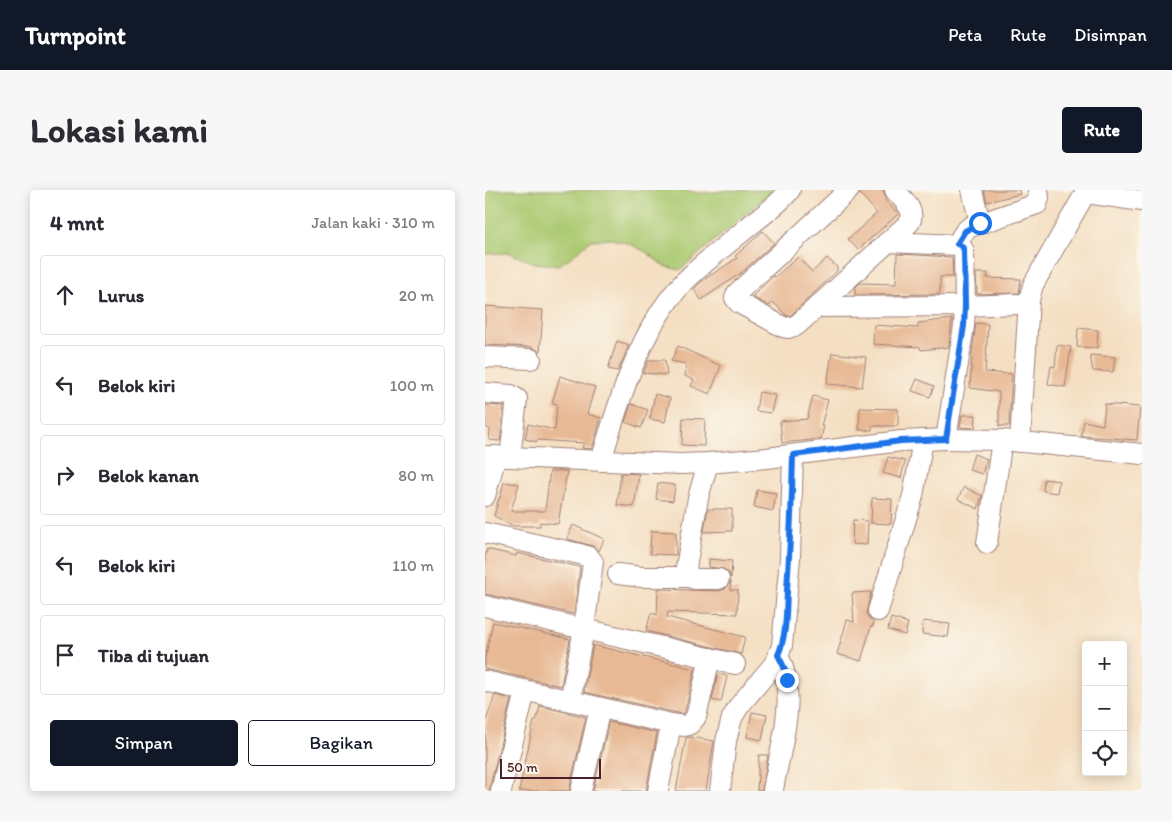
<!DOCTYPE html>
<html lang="id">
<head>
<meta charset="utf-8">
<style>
  body { margin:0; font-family:Itim,sans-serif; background:#f7f7f7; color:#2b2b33 }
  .controls { position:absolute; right:15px; bottom:15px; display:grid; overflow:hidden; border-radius:5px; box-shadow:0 2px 12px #0003 }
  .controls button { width:45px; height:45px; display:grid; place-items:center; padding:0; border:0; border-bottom:1px solid #e1e1e2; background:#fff; color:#2b2b33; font:25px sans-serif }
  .scale { position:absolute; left:15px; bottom:12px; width:101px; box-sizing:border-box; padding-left:5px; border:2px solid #4a1f2b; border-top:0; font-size:14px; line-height:18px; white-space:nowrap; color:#4a1f2b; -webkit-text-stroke:4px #fbf7ec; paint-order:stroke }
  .stop { position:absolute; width:15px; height:15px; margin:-11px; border:4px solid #1a73e8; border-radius:50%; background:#fff }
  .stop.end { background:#1a73e8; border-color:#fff; box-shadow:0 1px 5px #0008 }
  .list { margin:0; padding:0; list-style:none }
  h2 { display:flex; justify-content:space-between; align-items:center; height:65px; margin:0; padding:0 20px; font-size:21px }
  h2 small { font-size:16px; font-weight:400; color:#7c7c81 }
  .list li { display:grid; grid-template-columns:32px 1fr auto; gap:15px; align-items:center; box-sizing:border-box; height:80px; margin:0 10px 10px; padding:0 10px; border:1px solid #e1e1e2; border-radius:5px }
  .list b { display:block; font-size:19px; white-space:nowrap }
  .list em { font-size:16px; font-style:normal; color:#7c7c81 }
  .actions { display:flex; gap:10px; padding:15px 20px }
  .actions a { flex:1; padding:11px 0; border:1px solid #111827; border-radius:5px; text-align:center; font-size:18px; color:#111827 }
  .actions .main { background:#111827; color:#fff }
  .icon { flex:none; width:28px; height:28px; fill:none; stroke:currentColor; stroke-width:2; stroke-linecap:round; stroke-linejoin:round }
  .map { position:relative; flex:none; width:657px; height:601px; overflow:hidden; border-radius:5px }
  header { display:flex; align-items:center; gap:30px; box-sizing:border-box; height:70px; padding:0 25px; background:#111827; color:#fff }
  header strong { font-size:24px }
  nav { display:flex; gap:28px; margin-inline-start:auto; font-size:18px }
  .intro { display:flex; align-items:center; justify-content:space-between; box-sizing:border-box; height:120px; padding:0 30px }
  h1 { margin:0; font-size:35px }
  .button { padding:12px 22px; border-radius:5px; background:#111827; color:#fff; font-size:18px; font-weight:700 }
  main { display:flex; gap:30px; padding:0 30px }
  aside { flex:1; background:#fff; border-radius:5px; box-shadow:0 2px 12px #0003 }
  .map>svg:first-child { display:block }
  .green { fill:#abc971; stroke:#7a744e }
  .building { fill:#e8b995 }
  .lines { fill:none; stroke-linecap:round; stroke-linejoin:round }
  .minor-casing { stroke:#9f7f76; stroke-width:22 }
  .minor { stroke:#fff; stroke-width:20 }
  .route { stroke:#1a73e8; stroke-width:6 }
</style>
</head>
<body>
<header>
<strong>Turnpoint</strong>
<nav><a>Peta</a><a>Rute</a><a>Disimpan</a></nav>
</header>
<div class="intro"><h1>Lokasi kami</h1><a class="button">Rute</a></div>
<main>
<aside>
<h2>4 mnt<small>Jalan kaki · 310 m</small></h2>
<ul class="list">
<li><svg class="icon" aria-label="ahead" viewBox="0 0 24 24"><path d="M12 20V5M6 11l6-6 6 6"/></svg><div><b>Lurus</b></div><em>20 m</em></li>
<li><svg class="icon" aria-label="left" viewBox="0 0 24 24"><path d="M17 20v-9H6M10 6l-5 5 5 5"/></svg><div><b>Belok kiri</b></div><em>100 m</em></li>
<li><svg class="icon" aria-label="right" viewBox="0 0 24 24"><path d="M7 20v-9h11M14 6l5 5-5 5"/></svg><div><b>Belok kanan</b></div><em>80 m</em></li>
<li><svg class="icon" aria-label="left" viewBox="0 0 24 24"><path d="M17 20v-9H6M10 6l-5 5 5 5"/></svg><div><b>Belok kiri</b></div><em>110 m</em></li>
<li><svg class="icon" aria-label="arrive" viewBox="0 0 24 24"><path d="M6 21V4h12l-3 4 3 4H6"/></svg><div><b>Tiba di tujuan</b></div></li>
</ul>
<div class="actions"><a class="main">Simpan</a><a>Bagikan</a></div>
</aside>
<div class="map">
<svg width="657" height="601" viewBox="0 0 657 601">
  <rect width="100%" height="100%" fill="#fbf7ec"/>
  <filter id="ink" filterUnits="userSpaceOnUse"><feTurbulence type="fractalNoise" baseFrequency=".02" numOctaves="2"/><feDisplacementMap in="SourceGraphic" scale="10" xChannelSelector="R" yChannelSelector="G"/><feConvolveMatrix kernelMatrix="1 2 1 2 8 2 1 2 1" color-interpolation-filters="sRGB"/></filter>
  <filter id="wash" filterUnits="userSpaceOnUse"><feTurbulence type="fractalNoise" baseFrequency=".0096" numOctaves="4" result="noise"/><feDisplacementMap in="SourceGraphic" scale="20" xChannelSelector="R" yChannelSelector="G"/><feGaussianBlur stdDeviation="1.12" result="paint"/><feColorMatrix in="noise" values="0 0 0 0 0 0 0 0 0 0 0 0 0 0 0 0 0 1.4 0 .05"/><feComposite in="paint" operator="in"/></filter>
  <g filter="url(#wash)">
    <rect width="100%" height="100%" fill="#f4dfc2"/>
    <!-- green -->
    <path class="green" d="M0,0H202C215,6 228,2 241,0C257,0 274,0 289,0L195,80L179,76L161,62L145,54L127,49L106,50L85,68L73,75L49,73L24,63L0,64Z"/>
    <g id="blocks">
      <!-- building -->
      <g class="building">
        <polygon points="376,0 398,0 401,8 400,10 413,24 373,60 363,49 392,23 375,4"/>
        <polygon points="499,0 534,0 535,4 502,12"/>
        <polygon points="278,41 289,53 256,83 216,110 209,99 217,91 252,68 250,66"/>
        <polygon points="412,64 467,67 468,87 455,87 455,104 370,105 370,98 375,93 411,94"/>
        <polygon points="313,67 327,82 342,68 352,77 352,81 306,125 302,126 288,112 284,116 267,107 288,86 290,87"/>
        <polygon points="491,83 503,83 502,88 536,89 534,103 492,104"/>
        <polygon points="0,116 58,120 55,162 47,157 0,155"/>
        <polygon points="467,129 464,157 436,160 435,157 388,154 389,135 433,138 433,133"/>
        <polygon points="491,133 503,134 500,182 527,184 524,236 514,236 514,202 485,198 487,164"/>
        <polygon points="593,138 613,140 612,158 592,157"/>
        <polygon points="132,151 144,155 133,181 123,179"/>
        <polygon points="572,155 586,157 580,197 563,194 566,176 570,177"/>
        <polygon points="193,156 236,176 225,204 206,196 209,190 200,186 201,174 186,171"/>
        <polygon points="347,163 381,167 377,197 342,194"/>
        <polygon points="605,165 630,167 628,182 608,181"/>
        <polygon points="164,170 180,170 182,185 158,183"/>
        <polygon points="75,186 110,197 102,224 116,228 107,259 97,258 99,253 52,250 52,252 40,249 43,234 70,240 72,214 67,213"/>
        <polygon points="432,189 449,196 445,207 427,201"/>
        <polygon points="274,202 290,205 286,223 271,221"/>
        <polygon points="170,204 185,208 180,232 165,229"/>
        <polygon points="328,206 343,210 336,236 339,236 336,249 297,253 295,231 322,229"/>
        <polygon points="146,214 163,220 156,238 140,232"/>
        <polygon points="620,214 655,217 652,250 596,246 599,231 618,235"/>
        <polygon points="0,215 19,216 15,251 4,250 5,239 0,237"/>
        <polygon points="375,218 413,219 413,236 387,236 387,240 374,240"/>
        <polygon points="477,225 491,225 490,238 475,237"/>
        <polygon points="198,228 220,229 219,256 197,255"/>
        <polygon points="489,264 502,269 497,284 484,280"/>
        <polygon points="403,267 420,271 416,288 398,283"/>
        <polygon points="65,281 82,281 73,334 55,332 55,336 28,336 9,326 14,308 15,308 19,292 34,294 26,321 60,321"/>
        <polygon points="136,283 154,284 149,317 132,315"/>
        <polygon points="559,289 574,291 572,303 558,301"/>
        <polygon points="173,293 190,295 188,311 171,309"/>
        <polygon points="479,297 497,306 493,319 473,309"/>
        <polygon points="272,300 291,303 288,321 269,317"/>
        <polygon points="387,308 407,309 406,334 386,333"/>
        <polygon points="223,319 247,319 247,341 219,342"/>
        <polygon points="368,330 383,331 382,355 367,354"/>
        <polygon points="88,335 119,349 114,361 108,356 82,349"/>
        <polygon points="166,341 191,342 191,365 165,364"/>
        <polygon points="2,359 31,366 32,363 95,377 89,424 0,404 0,367"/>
        <polygon points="224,369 247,371 246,388 244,383 239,379 224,377"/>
        <polygon points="246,391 245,400 253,400 252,424 183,422 182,427 260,447 256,464 161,441 166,423 172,425 173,399 234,401 240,399"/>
        <polygon points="386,402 381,423 384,429 388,432 388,437 386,436 376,471 352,464 362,430 369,432 367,403"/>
        <polygon points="406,428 423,433 420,445 403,440"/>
        <polygon points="438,431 465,434 463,447 437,444"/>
        <polygon points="8,432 85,449 76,496 0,479 0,469"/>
        <polygon points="108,455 210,479 200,521 198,524 188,522 99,502"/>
        <polygon points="233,484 242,486 236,512 227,510"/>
        <polygon points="10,505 26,509 4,601 0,601 0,534"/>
        <polygon points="55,516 101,527 84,601 34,601 49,531 51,531"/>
        <polygon points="267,522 282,525 277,550 262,547"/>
        <polygon points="124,532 172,543 161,601 108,601"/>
        <polygon points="205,547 229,551 221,601 191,601 201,548"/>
        <polygon points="274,565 283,565 277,601 272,601"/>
      </g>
    </g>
  </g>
  <g filter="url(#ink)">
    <use href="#blocks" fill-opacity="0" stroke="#9f7f76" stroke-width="1"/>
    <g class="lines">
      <!-- minor casing -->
      <g class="minor-casing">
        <g id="minor">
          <path d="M364,0L252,103L250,108L254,113L298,137L303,138L312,135L425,32C431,20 417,9 410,0"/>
          <polyline points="487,0 495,33"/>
          <polyline points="601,3 657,11"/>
          <polyline points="402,52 475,55 479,61 480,116 532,114"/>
          <polyline points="472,54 480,41 485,37 552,14 554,8 553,0"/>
          <polyline points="0,167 46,169"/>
          <polyline points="0,203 26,205 32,209 25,267"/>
          <polyline points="461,249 517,250 657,264"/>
          <polyline points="535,252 544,110 548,95 602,0"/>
          <polyline points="0,266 195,274 223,273 282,268 416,251 461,249 479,136 480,116 332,117"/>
          <path d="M116,271C133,213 156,136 199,92C220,71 245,52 268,33C281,23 295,13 305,0"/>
          <polyline points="223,273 213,308 201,378 204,387 210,389 234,389"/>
          <polyline points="0,306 11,266"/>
          <polyline points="0,343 95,364 104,367 108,372 99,439 85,511"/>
          <polyline points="502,353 517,250"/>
          <polyline points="133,384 157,387 204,387"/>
          <polyline points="0,416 250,474"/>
          <polyline points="393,421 428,306 438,250"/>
          <polyline points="0,491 186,534 200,536 205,534 211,527 225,468"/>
          <path d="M288,600C295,557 314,506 293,465"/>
          <polyline points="16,601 40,501"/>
          <polyline points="96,601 115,518"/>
          <polyline points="173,601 186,534"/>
          <polyline points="235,601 241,551 247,528 254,516 290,473 297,456 305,368 308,265"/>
        </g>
      </g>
      <!-- minor -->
      <use href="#minor" class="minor"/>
    </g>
  </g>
  <g class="lines" filter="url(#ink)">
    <!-- route -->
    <path class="route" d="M302,490L299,477L293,465C302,445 301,421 302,400C305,355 307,310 308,265L416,251L461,249L479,136L480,116L479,61L477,56L472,54L480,41L495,33"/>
  </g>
</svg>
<div class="controls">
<button>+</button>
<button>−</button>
<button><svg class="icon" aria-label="locate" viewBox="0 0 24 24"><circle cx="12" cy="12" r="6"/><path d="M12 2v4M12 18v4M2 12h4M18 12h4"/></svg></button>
</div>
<div class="scale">50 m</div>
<div class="stop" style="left:495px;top:33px"></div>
<div class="stop end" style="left:302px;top:490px"></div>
</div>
</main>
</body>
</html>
